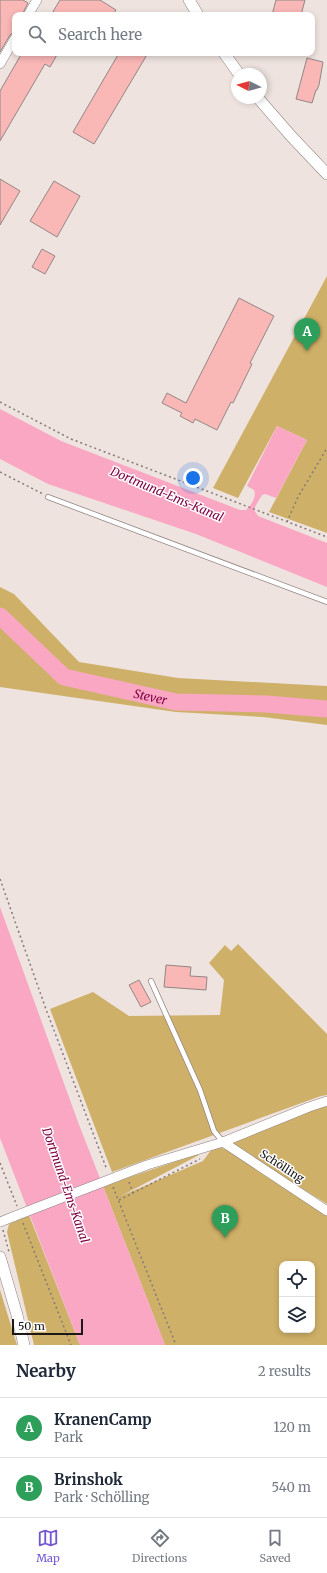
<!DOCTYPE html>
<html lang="en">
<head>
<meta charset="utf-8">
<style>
  body { margin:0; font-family:Merriweather,serif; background:#f6f6f7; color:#1f2937 }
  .controls { position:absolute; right:12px; bottom:12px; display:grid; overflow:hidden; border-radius:8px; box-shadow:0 2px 6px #0003 }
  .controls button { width:36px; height:36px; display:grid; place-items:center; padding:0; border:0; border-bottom:1px solid #e0e1e3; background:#fff; color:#1f2937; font:20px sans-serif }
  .compass { position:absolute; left:231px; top:68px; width:36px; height:36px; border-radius:50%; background:#fff; box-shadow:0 2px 6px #0003; rotate:276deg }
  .scale { position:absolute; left:12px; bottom:10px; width:71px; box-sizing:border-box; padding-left:4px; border:2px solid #1b1816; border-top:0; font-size:11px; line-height:14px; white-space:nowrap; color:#1b1816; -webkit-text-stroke:3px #fff; paint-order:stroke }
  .you { position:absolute; left:193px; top:478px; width:14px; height:14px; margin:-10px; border:3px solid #fff; border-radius:50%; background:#1a73e8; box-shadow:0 0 0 6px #1a73e833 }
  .badge { display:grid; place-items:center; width:26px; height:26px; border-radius:50%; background:#7456d0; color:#fff; font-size:13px; font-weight:700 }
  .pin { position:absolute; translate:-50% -33px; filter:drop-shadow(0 1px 2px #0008) }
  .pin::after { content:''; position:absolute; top:21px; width:14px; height:12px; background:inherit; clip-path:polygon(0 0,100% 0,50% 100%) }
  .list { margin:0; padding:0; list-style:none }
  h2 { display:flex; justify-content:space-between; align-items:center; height:52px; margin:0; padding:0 16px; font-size:17px }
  h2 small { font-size:13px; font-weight:400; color:#747a83 }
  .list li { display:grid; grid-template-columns:26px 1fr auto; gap:12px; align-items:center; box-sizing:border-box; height:60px; padding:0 16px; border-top:1px solid #e0e1e3 }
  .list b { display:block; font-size:15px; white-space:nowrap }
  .list p { margin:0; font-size:13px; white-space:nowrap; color:#747a83 }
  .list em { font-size:13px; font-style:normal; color:#747a83 }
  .icon { flex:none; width:22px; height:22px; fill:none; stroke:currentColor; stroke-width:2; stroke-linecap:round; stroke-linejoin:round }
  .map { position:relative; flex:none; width:327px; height:1345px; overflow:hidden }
  .search { position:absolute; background:#fff; box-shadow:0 2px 6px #0003; left:12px; right:12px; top:12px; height:44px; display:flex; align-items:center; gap:10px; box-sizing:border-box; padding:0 14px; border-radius:8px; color:#747a83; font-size:15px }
  .sheet { height:172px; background:#fff }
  nav { display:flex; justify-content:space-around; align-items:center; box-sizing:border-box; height:56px; border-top:1px solid #e0e1e3; background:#fff; font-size:11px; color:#747a83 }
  nav a { display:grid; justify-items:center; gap:2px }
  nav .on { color:#7456d0 }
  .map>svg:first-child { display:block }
  .green { fill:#cfb068; fill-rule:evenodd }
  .water { fill:#faa7c4 }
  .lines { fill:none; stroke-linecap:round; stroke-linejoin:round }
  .river { stroke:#faa7c4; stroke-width:17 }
  .building { fill:#f9b7b6; stroke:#928786 }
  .service-casing { stroke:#908582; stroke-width:6 }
  .minor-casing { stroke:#908582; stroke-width:10 }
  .tertiary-casing { stroke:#908582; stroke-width:12 }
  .path { stroke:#827b78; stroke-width:1.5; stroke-dasharray:2 3; stroke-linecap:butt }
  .service { stroke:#fff; stroke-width:4.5 }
  .minor { stroke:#fff; stroke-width:9 }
  .tertiary { stroke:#fff; stroke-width:11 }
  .minor-bridge-casing { stroke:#908582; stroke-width:10; stroke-linecap:butt }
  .minor-bridge { stroke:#fff; stroke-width:9 }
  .labels { text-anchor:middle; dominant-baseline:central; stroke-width:3; stroke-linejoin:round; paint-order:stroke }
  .street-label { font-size:11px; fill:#1b1816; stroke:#fff }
  .water-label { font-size:12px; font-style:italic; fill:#800045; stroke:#fff }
</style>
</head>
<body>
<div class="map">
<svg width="327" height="1345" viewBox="0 0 327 1345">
  <rect width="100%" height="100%" fill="#eee3df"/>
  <!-- green -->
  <g class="green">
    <polygon points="327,276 327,533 269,512 307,440 277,426 238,498 213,488"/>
    <polygon points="0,587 14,594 79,662 178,678 327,686 327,725 263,717 176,712 0,687"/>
    <polygon points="238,944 327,1034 327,1095 321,1096 112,1172 50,1009 93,992 129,1016 220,1015 224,980 209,963 225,945 231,951"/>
    <polygon points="327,1104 327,1204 236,1148 233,1143 234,1138"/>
    <path d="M214,1146L225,1149L327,1216V1345H165L103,1186L198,1154L199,1155L121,1196L203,1161ZM282,1264H312V1330H282Z"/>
    <polygon points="29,1215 80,1345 34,1345 7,1232 9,1224"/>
    <polygon points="0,1290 17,1345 0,1345"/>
  </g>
  <!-- water -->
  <g class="water">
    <path d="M0,409L61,441L240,510H246C251,505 257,497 254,490L247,486L277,426L307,440L276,498L265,494L262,495L256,505L254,510L258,516L327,543V587L196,534L48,484L0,459Z"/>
    <polygon points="0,907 78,1122 165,1345 80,1345 0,1138"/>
  </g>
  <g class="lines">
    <!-- river -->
    <path class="river" id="s1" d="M0,616L64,677L176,702L266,704L327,709"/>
  </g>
  <!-- building -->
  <g class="building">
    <polygon points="0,0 23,0 28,3 22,15 15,15 15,31 10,35 0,52"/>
    <polygon points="60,0 100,0 116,10 113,15 51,15"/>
    <polygon points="276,0 305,0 301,15 272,15"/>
    <polygon points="22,53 58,53 50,67 45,64 0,141 0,91"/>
    <polygon points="119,53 148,53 94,144 73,132"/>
    <polygon points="307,58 323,62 319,85 317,90 316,90 312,103 296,99"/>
    <polygon points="0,179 20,191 0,225"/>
    <polygon points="54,181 80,196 57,237 30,221"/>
    <polygon points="42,249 55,256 45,274 32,267"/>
    <polygon points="239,298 274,316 250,363 252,364 233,403 231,402 217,430 195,419 193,423 180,416 182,413 162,403 167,393 186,403"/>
    <polygon points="166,965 191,967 190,976 207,977 206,990 164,987"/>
    <polygon points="139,980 151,1002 141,1007 129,985"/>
  </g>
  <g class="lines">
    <!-- service casing -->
    <g class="service-casing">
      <g id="service">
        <polyline points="48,497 327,602"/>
        <polyline points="151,981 200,1090 214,1131 223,1142"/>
      </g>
    </g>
    <!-- minor casing -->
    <g class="minor-casing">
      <g id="minor">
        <polyline points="28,15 37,0"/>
        <polyline points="0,64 15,38"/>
        <polyline points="223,1142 327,1211"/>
        <polyline points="116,1177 147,1165 223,1142 309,1107 327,1101"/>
        <polyline points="0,1222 15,1216"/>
      </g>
    </g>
    <!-- tertiary casing -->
    <g class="tertiary-casing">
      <g id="tertiary">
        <polyline points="189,0 198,15"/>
        <polyline points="224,53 239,74"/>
        <polyline points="258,98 291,136 327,174"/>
        <polyline points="0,1257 17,1315 24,1345"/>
      </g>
    </g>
    <!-- path -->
    <g class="path">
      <polyline points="0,402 71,439 327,537"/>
      <polyline points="0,472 43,494"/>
      <polyline points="287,522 298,497 327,448"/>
      <polyline points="0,879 47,1012 107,1170"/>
      <polyline points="0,1163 17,1206"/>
      <polyline points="129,1182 133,1193"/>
      <polyline points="113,1187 176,1345"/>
      <polyline points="119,1200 200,1159"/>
      <polyline points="23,1223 71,1345"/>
      <polyline points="3,1230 9,1252"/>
    </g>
    <!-- service -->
    <use href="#service" class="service"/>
    <!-- minor -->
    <use href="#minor" class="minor"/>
    <!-- tertiary -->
    <use href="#tertiary" class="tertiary"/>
    <!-- minor-bridge casing -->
    <g class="minor-bridge-casing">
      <polyline id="minor-bridge" points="15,1216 116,1177"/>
    </g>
    <!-- minor-bridge -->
    <use href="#minor-bridge" class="minor-bridge"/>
  </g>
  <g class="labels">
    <!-- street labels -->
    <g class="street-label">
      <text transform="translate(282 1166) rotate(33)">Schölling</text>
    </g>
    <!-- water labels -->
    <g class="water-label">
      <text transform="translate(167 494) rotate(23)">Dortmund-Ems-Kanal</text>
      <text stroke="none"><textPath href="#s1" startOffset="177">Stever</textPath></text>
      <text transform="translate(66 1185) rotate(71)">Dortmund-Ems-Kanal</text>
    </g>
  </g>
</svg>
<div class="controls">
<button><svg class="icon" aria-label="locate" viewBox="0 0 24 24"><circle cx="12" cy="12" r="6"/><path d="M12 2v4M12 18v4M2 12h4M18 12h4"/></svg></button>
<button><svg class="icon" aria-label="layers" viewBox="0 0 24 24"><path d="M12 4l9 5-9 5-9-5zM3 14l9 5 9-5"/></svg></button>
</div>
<svg class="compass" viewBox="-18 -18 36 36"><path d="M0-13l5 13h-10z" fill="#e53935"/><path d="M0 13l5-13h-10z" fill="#747a83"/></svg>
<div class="scale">50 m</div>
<div class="you"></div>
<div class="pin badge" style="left:307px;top:351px;background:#2e9e5b">A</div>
<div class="pin badge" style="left:225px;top:1238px;background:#2e9e5b">B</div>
<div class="search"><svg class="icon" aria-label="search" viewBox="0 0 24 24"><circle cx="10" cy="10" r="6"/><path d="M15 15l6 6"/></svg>Search here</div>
</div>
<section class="sheet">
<h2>Nearby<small>2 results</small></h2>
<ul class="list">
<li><span class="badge" style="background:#2e9e5b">A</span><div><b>KranenCamp</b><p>Park</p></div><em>120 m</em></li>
<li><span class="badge" style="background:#2e9e5b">B</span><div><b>Brinshok</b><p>Park · Schölling</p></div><em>540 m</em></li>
</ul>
</section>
<nav>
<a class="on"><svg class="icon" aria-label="map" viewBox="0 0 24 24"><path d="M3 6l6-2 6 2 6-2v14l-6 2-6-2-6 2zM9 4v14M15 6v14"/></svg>Map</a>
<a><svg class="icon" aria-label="directions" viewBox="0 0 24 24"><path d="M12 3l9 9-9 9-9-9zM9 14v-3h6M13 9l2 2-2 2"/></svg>Directions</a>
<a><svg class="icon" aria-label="saved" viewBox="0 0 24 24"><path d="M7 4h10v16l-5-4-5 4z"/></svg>Saved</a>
</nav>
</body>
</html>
